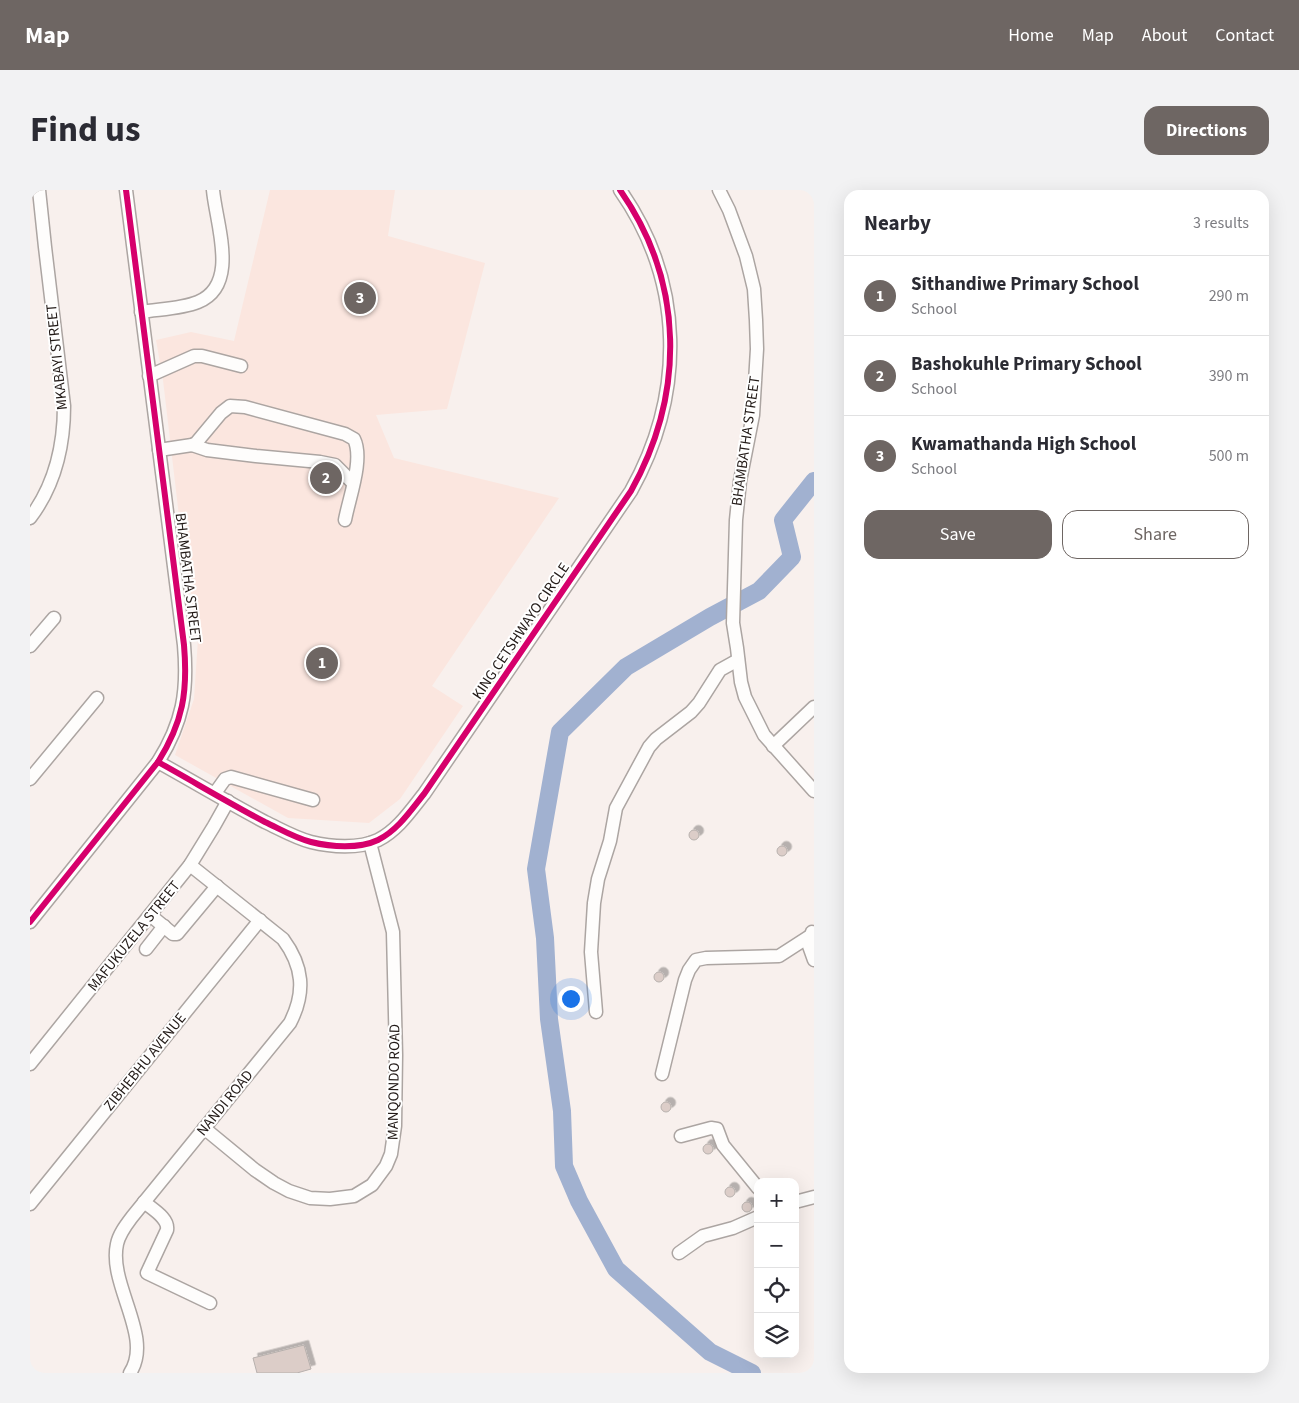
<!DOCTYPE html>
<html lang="en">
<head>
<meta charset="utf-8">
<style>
  body { margin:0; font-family:"Source Sans 3",sans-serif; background:#f2f2f3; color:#2b2b33 }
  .controls { position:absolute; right:15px; bottom:15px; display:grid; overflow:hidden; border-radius:10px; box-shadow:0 5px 20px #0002 }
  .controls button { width:45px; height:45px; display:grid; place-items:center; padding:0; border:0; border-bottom:1px solid #e1e1e2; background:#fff; color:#2b2b33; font:25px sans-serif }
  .you { position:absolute; left:540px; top:808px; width:18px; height:18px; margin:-12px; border:4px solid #fff; border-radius:50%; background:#1a73e8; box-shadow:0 0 0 8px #1a73e833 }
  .badge { display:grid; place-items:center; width:32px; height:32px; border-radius:50%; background:#6e6663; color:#fff; font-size:16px; font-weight:700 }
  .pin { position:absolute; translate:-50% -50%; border:2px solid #fff; box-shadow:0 1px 5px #0006 }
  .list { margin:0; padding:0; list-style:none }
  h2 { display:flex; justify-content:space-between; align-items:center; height:65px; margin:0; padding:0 20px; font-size:21px }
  h2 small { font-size:16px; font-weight:400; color:#7c7c81 }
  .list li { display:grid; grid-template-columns:32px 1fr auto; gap:15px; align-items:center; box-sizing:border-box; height:80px; padding:0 20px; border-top:1px solid #e1e1e2 }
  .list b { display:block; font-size:19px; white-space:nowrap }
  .list p { margin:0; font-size:16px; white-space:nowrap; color:#7c7c81 }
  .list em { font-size:16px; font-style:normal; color:#7c7c81 }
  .actions { display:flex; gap:10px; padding:15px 20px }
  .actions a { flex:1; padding:11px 0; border:1px solid #6e6663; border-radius:15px; text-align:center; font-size:18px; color:#6e6663 }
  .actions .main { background:#6e6663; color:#fff }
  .icon { flex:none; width:28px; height:28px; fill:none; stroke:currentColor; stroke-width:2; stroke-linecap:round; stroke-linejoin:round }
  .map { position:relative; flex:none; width:784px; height:1183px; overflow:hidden; border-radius:15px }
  header { display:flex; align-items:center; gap:30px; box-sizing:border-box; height:70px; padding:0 25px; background:#6e6663; color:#fff }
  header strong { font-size:24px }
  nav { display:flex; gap:28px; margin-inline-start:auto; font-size:18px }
  .intro { display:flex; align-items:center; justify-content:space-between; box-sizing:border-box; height:120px; padding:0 30px }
  h1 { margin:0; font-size:35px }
  .button { padding:12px 22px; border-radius:15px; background:#6e6663; color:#fff; font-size:18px; font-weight:700 }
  main { display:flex; gap:30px; padding:0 30px }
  aside { flex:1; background:#fff; border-radius:15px; box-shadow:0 5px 20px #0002 }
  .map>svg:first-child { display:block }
  .built { fill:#fbe6df }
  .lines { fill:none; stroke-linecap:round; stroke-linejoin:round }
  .river { stroke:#a1b1d0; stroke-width:18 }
  .building { fill:#dccdc8; stroke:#b7b0ad; filter:url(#shadow) }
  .minor-casing { stroke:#aca5a2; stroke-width:15 }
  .minor { stroke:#fefdfc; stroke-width:12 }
  .cycleway-casing { stroke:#fff; stroke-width:9 }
  .cycleway { stroke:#d6006c; stroke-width:6 }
  .labels { text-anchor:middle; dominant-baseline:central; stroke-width:4; stroke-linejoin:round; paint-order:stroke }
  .street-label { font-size:15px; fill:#231b18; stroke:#fff }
</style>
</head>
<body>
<header>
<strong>Map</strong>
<nav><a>Home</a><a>Map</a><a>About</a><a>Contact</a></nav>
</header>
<div class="intro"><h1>Find us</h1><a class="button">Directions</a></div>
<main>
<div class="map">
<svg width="784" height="1183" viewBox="0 0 784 1183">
  <defs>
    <filter id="shadow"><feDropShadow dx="4.5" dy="-4.5" stdDeviation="0" flood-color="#0004"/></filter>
  </defs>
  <rect width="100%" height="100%" fill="#f8f0ed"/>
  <!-- built -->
  <polygon class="built" points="240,0 365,0 358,46 455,73 417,219 346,225 364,268 529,308 402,496 433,516 370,609 339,633 258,628 145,565 164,509 168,449 149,326 133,190 126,150 161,142 204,151"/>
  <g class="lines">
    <!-- river -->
    <polyline class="river" points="722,1183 680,1162 586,1079 549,1011 534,976 532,921 519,829 515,748 506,679 530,542 596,477 680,427 729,401 762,367 753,330 784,291"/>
  </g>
  <!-- building -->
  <g class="building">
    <circle cx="664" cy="645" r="5"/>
    <circle cx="752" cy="661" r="5"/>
    <circle cx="629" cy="787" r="5"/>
    <circle cx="636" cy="917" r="5"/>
    <circle cx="678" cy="959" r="5"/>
    <circle cx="700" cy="1002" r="5"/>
    <circle cx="717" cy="1017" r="5"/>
    <polygon points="274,1155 281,1179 267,1183 227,1183 223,1168"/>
  </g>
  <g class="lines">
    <!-- minor casing -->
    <g class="minor-casing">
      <g id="minor">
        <polyline points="689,0 699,20 716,66 724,99 726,130 727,159 723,225 710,291 706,330 703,433 707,458 711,492 715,507 734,545 784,601"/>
        <path d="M111,122C129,119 151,119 168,112C210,95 186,34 183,0"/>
        <polyline points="119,186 164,166 172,166 211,176"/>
        <polyline points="162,255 177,260 226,266 290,272 305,275 323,293"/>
        <path d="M129,260L162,255L166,253L191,223L200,216L215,217L315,244L324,249C334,269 319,308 315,330"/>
        <path d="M0,328C25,295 34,256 34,216L15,57L9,0"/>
        <polyline points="0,456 24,428"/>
        <polyline points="743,556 784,517"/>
        <path d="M128,572C164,592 199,613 235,632C250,639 265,648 281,652C301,657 329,659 348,650C368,640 381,620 394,604L601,301C655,204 655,93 590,0"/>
        <polyline points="0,589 67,508"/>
        <polyline points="185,603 195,589 201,587 283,610"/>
        <polyline points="120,725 143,744 147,744 187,696"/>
        <path d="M0,732L128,572C153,532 158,502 154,455L96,0"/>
        <polyline points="782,742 779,756 784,770"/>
        <polyline points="116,759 134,736"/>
        <polyline points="566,822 561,762 564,713 568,689 580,651 586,618 619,557 626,549 661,522 669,513 690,480 708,470"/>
        <polyline points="0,874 160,675 184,636 198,611"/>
        <polyline points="632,884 655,790 659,780 666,770 676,768 749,766 780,746"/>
        <polyline points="174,938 225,980 244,993 259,1001 280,1008 300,1009 324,1006 342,995 356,976 361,964 365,936 366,865 363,742 340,653"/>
        <polyline points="651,946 681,938 687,939 693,955 728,998"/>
        <path d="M114,1012C122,1019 139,1028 137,1040L117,1083L180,1113"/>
        <polyline points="765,1012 784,1007"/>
        <polyline points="0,1014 230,730"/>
        <polyline points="649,1063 673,1046 703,1038 728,1027"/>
        <path d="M100,1183C124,1147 78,1095 87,1054C89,1044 96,1035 102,1027L260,833C276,802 273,776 253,749L160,675"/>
      </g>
    </g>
    <!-- minor -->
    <use href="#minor" class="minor"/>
    <!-- cycleway casing -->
    <g class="cycleway-casing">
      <g id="cycleway">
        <path d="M128,572C164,592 199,613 235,632C250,639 265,648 281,652C301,657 329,659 348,650C368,640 381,620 394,604L601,301C655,204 655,93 590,0"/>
        <path d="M0,732L128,572C153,532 158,502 154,455L96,0"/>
      </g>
    </g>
    <!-- cycleway -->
    <use href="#cycleway" class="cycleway"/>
  </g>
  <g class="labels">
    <!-- street labels -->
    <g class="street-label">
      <text transform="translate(27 167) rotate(-96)">MKABAYI STREET</text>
      <text transform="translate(716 251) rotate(-82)">BHAMBATHA STREET</text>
      <text transform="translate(158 388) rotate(83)">BHAMBATHA STREET</text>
      <text transform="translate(491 441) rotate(-56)">KING CETSHWAYO CIRCLE</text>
      <text transform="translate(104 746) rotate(-51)">MAFUKUZELA STREET</text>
      <text transform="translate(115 872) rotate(-51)">ZIBHEBHU AVENUE</text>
      <text transform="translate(364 892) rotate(-89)">MANQONDO ROAD</text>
      <text transform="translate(195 913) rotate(-51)">NANDI ROAD</text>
    </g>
  </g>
</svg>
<div class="controls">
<button>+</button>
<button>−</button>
<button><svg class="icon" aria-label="locate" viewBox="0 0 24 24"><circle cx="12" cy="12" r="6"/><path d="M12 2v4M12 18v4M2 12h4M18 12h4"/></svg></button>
<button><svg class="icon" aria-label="layers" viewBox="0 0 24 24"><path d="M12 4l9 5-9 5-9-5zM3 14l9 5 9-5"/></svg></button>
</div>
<div class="you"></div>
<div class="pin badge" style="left:292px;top:473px">1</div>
<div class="pin badge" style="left:296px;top:288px">2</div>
<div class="pin badge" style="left:330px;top:108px">3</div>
</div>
<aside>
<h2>Nearby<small>3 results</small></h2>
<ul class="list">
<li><span class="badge">1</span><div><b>Sithandiwe Primary School</b><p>School</p></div><em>290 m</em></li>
<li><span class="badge">2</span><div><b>Bashokuhle Primary School</b><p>School</p></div><em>390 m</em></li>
<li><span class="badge">3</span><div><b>Kwamathanda High School</b><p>School</p></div><em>500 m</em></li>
</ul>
<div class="actions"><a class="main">Save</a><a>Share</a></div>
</aside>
</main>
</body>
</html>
